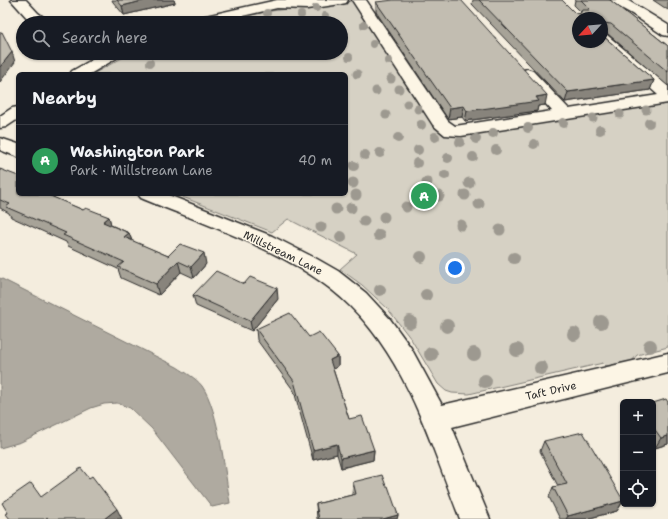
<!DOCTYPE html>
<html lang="en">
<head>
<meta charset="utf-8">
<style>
  body { margin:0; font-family:"Shantell Sans",sans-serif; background:#20242c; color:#f1f3f6 }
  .controls { position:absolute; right:12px; bottom:12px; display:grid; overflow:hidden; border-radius:6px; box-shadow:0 1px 3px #0004 }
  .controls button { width:36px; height:36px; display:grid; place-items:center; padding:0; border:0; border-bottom:1px solid #363941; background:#171b24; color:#f1f3f6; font:20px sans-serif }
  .compass { position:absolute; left:572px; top:12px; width:36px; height:36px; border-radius:50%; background:#171b24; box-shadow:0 1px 3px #0004; rotate:244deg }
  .you { position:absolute; left:455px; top:268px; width:14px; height:14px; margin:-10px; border:3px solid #fff; border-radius:50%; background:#1a73e8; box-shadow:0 0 0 6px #1a73e833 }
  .badge { display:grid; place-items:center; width:26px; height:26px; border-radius:50%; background:#2563eb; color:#fff; font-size:13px; font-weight:700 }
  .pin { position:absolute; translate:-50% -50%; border:2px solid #fff; box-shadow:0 1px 4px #0006 }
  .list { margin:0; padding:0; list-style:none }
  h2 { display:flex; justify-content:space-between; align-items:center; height:52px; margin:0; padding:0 16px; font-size:17px }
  h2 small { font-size:13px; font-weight:400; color:#9ea1a6 }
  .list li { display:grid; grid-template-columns:26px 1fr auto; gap:12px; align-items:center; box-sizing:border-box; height:72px; padding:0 16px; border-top:1px solid #363941 }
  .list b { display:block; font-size:15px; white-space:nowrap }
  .list p { margin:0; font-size:13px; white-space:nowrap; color:#9ea1a6 }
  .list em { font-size:13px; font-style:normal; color:#9ea1a6 }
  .icon { flex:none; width:22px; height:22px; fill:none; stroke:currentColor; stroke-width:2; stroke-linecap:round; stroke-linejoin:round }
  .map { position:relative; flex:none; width:668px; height:519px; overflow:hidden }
  .search { position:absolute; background:#171b24; box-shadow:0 1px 3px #0004; left:16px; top:16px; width:332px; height:44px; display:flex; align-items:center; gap:10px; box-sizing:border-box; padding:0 14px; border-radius:22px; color:#9ea1a6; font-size:15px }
  .panel { position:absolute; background:#171b24; box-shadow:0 1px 3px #0004; left:16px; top:72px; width:332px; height:124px; border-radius:6px }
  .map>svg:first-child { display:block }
  .green { fill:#d6d1c4; stroke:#807e78 }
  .water { fill:#afaaa0; stroke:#7a7771 }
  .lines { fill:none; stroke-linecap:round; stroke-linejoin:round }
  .minor-casing { stroke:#2b2b2b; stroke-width:3 }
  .minor { fill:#fcf5e5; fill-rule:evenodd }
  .tree { fill:#9d9990 }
  .wall { fill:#a7a398; stroke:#2b2b2b }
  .shaded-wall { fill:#88847c; stroke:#2b2b2b }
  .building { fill:#c2bdb1; stroke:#2b2b2b }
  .labels { text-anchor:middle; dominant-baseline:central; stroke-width:3; stroke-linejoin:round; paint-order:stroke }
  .street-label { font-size:11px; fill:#2b2b2b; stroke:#fcf5e5 }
</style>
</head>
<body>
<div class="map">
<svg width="668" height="519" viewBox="0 0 668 519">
  <rect width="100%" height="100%" fill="#f4edde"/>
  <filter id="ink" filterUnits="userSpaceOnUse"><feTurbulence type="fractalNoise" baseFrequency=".025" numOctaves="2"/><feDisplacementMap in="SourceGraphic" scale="8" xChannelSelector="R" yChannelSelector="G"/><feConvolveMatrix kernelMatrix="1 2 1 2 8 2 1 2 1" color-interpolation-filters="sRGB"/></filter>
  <g filter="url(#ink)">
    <!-- green -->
    <polygon class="green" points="351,1 355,2 442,134 459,136 668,103 668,347 637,355 632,361 606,366 603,363 469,394 452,393 446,391 438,384 411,339 387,308 362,285 340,269 357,254 288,219 272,232 175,194 346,194 346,74 93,74 131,53 341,53 341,23 213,23 271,11"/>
    <!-- water -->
    <path class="water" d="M0,278L177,367C186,373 196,378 202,386C219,410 225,474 230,503L212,507L152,429L130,408L117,403L104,404L91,408L21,442L0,448Z"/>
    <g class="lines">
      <!-- minor casing -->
      <g class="minor-casing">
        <g id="minor">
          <polygon points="11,0 26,0 38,13 51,23 34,23 28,19"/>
          <polygon points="277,0 348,0 346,3 341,4 307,9 277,8 212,23 186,23 188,20"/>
          <polygon points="352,0 366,0 448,121 455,126 552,111 519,74 521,71 527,69 533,71 569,109 658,95 598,42 602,42 602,34 607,35 668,86 668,103 461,136 445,135 433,125"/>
          <polygon points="610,0 627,0 668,25 668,36 663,35 632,14 612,3"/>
          <polygon points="104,53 123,53 120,56 90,74 70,74 72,71"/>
          <polygon points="18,107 18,119 6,127 0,128 0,116 12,108"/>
          <polygon points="0,138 18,144 18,157 0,150"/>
          <path d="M138,194H166L272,236L317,259L338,271L366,293L390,319L411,348L442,405L668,353V373L452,427L490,519H460C431,445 408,363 350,306C298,254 208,226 141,198Z"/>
        </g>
      </g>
      <!-- minor -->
      <use href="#minor" class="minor"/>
    </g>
    <!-- trees -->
    <g class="tree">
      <circle cx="316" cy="8" r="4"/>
      <circle cx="267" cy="13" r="4"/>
      <circle cx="301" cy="15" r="4"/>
      <circle cx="325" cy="16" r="4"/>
      <circle cx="364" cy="25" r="4"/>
      <circle cx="373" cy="44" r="4"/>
      <circle cx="349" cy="57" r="4"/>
      <circle cx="389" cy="61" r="4"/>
      <circle cx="150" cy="63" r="4"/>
      <circle cx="357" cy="74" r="4.5"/>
      <circle cx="391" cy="79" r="4.5"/>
      <circle cx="399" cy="89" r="4.5"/>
      <circle cx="376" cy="91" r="4.5"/>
      <circle cx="407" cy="104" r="4.5"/>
      <circle cx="418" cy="109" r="4.5"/>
      <circle cx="646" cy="110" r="4.5"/>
      <circle cx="620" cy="114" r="4.5"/>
      <circle cx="386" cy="115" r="4.5"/>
      <circle cx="593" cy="118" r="4.5"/>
      <circle cx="563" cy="123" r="5"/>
      <circle cx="649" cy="123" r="5"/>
      <circle cx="421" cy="125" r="5"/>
      <circle cx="528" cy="128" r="5"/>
      <circle cx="600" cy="130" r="5"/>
      <circle cx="493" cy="133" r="5"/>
      <circle cx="435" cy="137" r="5"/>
      <circle cx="398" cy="138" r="5"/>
      <circle cx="476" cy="139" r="5"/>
      <circle cx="460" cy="142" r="5"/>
      <circle cx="534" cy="144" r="5"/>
      <circle cx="418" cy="150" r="5"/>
      <circle cx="496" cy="150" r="5"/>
      <circle cx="380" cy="153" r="5"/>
      <circle cx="365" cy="155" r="5"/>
      <circle cx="473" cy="157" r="5"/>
      <circle cx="448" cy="158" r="5"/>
      <circle cx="417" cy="163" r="5"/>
      <circle cx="354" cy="166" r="5"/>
      <circle cx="445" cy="175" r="5"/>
      <circle cx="427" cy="182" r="5.5"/>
      <circle cx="353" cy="183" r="5.5"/>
      <circle cx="469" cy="183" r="5.5"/>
      <circle cx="356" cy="195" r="5.5"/>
      <circle cx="465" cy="195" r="5.5"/>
      <circle cx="439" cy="196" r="5.5"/>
      <circle cx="419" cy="200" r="5.5"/>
      <circle cx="479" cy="204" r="5.5"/>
      <circle cx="406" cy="207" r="5.5"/>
      <circle cx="351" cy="208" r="5.5"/>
      <circle cx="336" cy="209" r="5.5"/>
      <circle cx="384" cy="217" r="5.5"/>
      <circle cx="364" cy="221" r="5.5"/>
      <circle cx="461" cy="225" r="5.5"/>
      <circle cx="321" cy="227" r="5.5"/>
      <circle cx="500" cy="230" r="5.5"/>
      <circle cx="379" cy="235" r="6"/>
      <circle cx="341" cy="237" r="6"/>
      <circle cx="421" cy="257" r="6"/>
      <circle cx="514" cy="258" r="6"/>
      <circle cx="380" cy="290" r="6"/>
      <circle cx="426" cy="295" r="6"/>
      <circle cx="410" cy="322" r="7"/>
      <circle cx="601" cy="322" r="7"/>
      <circle cx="447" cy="326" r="7"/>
      <circle cx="574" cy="334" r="7"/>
      <circle cx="650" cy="346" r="7"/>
      <circle cx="517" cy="350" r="7"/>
      <circle cx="431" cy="354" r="7"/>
      <circle cx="474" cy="354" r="7"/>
      <circle cx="541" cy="368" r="7"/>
      <circle cx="485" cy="381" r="7"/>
    </g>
    <!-- wall -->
    <g class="wall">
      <polygon points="112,0 174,0 175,3 124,15 113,2"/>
      <polygon points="473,0 479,0 575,13 580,14 581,12 574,5 575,0 610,0 668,46 668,86 608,34 603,33 602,35 654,80 650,90 565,102 472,4"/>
      <polygon points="653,0 668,0 668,10"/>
      <polygon points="376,2 545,105 538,106 537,111 465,121 462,117 448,119 376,12"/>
      <polygon points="0,169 18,194 53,194 54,198 83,210 109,217 111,225 129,233 132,241 168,256 206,264 194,278 181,272 159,295 121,278 118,269 68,246 66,242 11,217 9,213 0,208"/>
      <polygon points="244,284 278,299 252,331 196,306 193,295"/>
      <polygon points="256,329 309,337 338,356 338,366 333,369 349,419 374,450 373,460 341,468 337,454 313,460 294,391 257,340"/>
      <polygon points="668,402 668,444 655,448 653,446 653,403"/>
      <polygon points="544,441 623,500 623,502 617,511 586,519 560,519 549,497 553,487 558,486 540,451"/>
      <polygon points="353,482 386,486 398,515 397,519 317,519 316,504 352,495"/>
    </g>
    <!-- shaded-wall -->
    <g class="shaded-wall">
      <polygon points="146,0 174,0 175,3 124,15 122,6"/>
      <polygon points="12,52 15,62 0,82 0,67"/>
      <polygon points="654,80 650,90 565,102 568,92"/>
      <polygon points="547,95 545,105 538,106 537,111 465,121 467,111"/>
      <polygon points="464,106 462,117 448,119 450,108"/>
      <polygon points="46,194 53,194 55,201"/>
      <polygon points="109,217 112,228 103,222"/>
      <polygon points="129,233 133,244 124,237"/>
      <polygon points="204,253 206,264 194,278 191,267"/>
      <polygon points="178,261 181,272 159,295 156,284"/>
      <polygon points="277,288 278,299 252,331 250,321"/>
      <polygon points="338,356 338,366 330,371 330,360"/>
      <polygon points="668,436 668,444 655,448 661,438"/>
      <polygon points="337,444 337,454 313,460 313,450"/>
      <polygon points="374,450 373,460 341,468 341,458"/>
      <polygon points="623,501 617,511 586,519 566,519 568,516"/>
      <polygon points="117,509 122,519 104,519"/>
      <polygon points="398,515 397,519 383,519"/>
    </g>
    <!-- building -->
    <g class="building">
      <polygon points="117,0 146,0 122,6"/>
      <polygon points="394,0 461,0 547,95 536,97 539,101 467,111 464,106 450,108 376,2"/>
      <polygon points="479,0 562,0 575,13 580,14 582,10 589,10 590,9 581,0 610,0 668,46 668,72 611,24 604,23 603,31 602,31 602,18 578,18 578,42 602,42 602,35 654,80 568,92"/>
      <polygon points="2,32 12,52 0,67 0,33"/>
      <polygon points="0,169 18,176 18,194 46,194 83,210 86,208 109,217 103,222 129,233 124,237 168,256 180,244 204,253 191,267 178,261 156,284 118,267 124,262 63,235 66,233 6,207 10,204 0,200"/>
      <polygon points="216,271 244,284 250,277 277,288 250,321 193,295"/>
      <polygon points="290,313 309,337 319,332 338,356 330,360 349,419 362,416 374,450 341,458 337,444 313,450 294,381 256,329"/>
      <polygon points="666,399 668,402 668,436 661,438 653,427 653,403"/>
      <polygon points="583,432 623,500 623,501 568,516 553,487 567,484 544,441"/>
      <polygon points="81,468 89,478 92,476 117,509 104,519 49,519 47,517 45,519 10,519 6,514 8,513 2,503 31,483 41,497"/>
      <polygon points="382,475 386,486 388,486 398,515 383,519 319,519 316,504 356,494 353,482"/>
    </g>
  </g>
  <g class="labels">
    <!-- street labels -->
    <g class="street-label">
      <text transform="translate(283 253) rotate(26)">Millstream Lane</text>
      <text transform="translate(551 391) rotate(-13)">Taft Drive</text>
    </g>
  </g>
</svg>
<div class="controls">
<button>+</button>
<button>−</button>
<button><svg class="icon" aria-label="locate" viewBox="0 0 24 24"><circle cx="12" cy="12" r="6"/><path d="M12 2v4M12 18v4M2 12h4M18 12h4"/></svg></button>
</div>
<svg class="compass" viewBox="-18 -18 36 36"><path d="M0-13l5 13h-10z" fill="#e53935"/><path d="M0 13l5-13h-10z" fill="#9ea1a6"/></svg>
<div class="you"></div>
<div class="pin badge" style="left:424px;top:196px;background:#2e9e5b">A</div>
<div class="search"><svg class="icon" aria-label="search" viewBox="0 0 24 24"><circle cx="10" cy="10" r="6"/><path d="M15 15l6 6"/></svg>Search here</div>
<section class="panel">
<h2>Nearby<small></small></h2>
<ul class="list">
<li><span class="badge" style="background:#2e9e5b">A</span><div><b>Washington Park</b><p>Park · Millstream Lane</p></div><em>40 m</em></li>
</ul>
</section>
</div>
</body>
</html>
